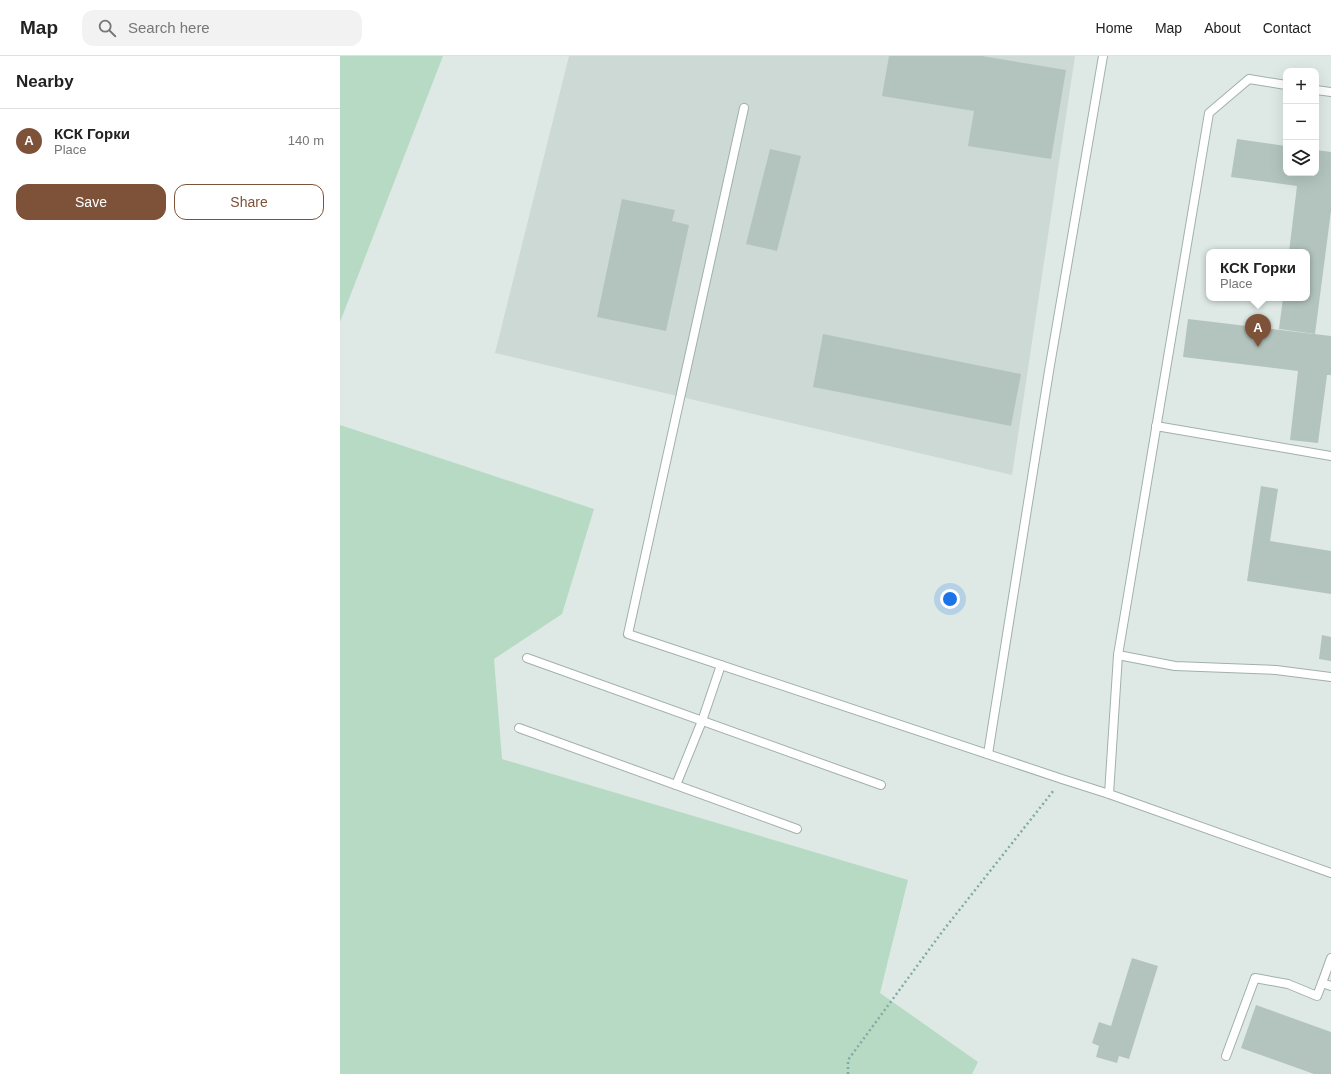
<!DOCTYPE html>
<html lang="en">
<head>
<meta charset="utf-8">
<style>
  body { margin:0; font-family:Helvetica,sans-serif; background:#f2f2f2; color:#222 }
  .controls { position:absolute; right:12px; top:12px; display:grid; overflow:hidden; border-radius:8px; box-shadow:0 4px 16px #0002 }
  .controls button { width:36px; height:36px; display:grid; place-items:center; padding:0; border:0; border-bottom:1px solid #e0e0e0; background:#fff; color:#222; font:20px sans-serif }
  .you { position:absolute; left:610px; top:543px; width:14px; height:14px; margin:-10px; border:3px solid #fff; border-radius:50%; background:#1a73e8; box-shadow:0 0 0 6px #1a73e833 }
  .badge { display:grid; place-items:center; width:26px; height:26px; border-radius:50%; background:#7e5139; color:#fff; font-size:13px; font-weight:700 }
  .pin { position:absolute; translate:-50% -33px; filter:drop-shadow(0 1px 2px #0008) }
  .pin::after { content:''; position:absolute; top:21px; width:14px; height:12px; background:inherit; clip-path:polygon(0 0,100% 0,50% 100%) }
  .popup { position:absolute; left:866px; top:193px; width:104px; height:52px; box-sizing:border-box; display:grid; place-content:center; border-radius:8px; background:#fff; filter:drop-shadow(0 1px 3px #0005); font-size:13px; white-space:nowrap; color:#767676 }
  .popup b { font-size:15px; color:#222 }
  .popup::after { content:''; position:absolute; left:50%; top:100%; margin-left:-8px; border:8px solid transparent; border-top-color:#fff }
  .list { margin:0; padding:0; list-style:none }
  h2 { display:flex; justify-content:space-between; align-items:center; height:52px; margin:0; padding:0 16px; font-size:17px }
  h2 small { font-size:13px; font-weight:400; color:#767676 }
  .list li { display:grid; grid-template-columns:26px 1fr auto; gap:12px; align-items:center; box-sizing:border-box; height:64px; padding:0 16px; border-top:1px solid #e0e0e0 }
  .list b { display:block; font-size:15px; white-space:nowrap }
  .list p { margin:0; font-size:13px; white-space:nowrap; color:#767676 }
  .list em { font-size:13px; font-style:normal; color:#767676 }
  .actions { display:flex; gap:8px; padding:12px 16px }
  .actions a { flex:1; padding:9px 0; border:1px solid #7e5139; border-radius:12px; text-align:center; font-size:14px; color:#7e5139 }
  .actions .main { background:#7e5139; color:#fff }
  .icon { flex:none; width:22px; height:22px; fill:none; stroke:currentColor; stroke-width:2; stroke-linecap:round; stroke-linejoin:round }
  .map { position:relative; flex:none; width:991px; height:1018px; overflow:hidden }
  header { display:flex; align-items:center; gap:24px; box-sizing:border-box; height:56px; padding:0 20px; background:#fff; border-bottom:1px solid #e0e0e0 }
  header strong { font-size:19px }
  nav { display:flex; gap:22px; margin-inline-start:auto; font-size:14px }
  .search { width:280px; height:36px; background:#f2f2f2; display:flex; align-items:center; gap:10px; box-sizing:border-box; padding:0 14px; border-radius:12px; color:#767676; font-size:15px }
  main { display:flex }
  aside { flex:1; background:#fff }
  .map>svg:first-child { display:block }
  .built { fill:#ccd9d4 }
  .green { fill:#b6dac3 }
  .building { fill:#b3c4be }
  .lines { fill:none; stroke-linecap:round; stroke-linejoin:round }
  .lane-casing { stroke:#a1b0ac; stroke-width:10 }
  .path { stroke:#7eaca2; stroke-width:2.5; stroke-dasharray:2 3; stroke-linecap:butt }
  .lane { stroke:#fff; stroke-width:8 }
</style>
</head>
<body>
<header>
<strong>Map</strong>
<div class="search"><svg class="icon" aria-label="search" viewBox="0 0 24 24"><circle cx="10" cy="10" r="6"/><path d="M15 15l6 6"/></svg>Search here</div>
<nav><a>Home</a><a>Map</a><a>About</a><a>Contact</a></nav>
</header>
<main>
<aside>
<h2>Nearby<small></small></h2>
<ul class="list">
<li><span class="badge">A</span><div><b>КСК Горки</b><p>Place</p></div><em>140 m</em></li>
</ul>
<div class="actions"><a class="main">Save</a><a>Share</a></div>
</aside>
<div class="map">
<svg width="991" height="1018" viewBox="0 0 991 1018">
  <rect width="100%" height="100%" fill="#dee9e5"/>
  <!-- built -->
  <polygon class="built" points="229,0 735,0 672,419 155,297"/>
  <!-- green -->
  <g class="green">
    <polygon points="0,0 103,0 0,266"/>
    <polygon points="0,369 254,453 222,558 154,603 162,703 568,824 540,937 638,1006 632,1018 0,1018"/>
  </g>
  <!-- building -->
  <g class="building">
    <polygon points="549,0 642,0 726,14 711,103 628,90 634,55 542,40"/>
    <polygon points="897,83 946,90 946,117 976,117 976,94 991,96 991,155 975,278 939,273 943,242 967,242 967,196 949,196 957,130 891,121"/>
    <polygon points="430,93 461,100 437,195 406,188"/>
    <polygon points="282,143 335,154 332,165 349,169 326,275 257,261"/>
    <polygon points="848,263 991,280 991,319 987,319 978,387 950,384 958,315 843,301"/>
    <polygon points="483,278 681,318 671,370 473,331"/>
    <polygon points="921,430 938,433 930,485 991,495 991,538 907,525"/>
    <polygon points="982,579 991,581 991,605 979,603"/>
    <polygon points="792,902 818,910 789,1003 779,1000 777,1007 756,1001 759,990 752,987 759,966 771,970"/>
    <polygon points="916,949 991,976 991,1018 974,1018 901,992"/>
  </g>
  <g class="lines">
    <!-- lane casing -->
    <g class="lane-casing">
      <g id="lane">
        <polyline points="976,34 991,36"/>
        <polyline points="404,52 288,578 722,723 769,738 991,817"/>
        <polyline points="816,370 991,400"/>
        <polyline points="778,599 835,610 936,614 991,621"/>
        <polyline points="187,602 541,729"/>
        <polyline points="179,672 457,773"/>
        <polyline points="648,698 709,315 763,0"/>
        <polyline points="336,729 362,665 381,609"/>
        <polyline points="769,738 778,599 869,57 909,23 946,29"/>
        <polyline points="991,902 982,927 991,930"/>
        <polyline points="886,1000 915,922 948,928 977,940 982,927"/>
      </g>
    </g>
    <!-- path -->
    <polyline class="path" points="508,1018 508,1004 602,876 714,734"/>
    <!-- lane -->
    <use href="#lane" class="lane"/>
  </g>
</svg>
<div class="controls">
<button>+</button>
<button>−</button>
<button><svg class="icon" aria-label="layers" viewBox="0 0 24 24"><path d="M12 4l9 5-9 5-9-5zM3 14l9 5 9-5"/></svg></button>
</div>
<div class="you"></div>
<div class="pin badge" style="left:918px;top:291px">A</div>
<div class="popup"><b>КСК Горки</b>Place</div>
</div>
</main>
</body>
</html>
